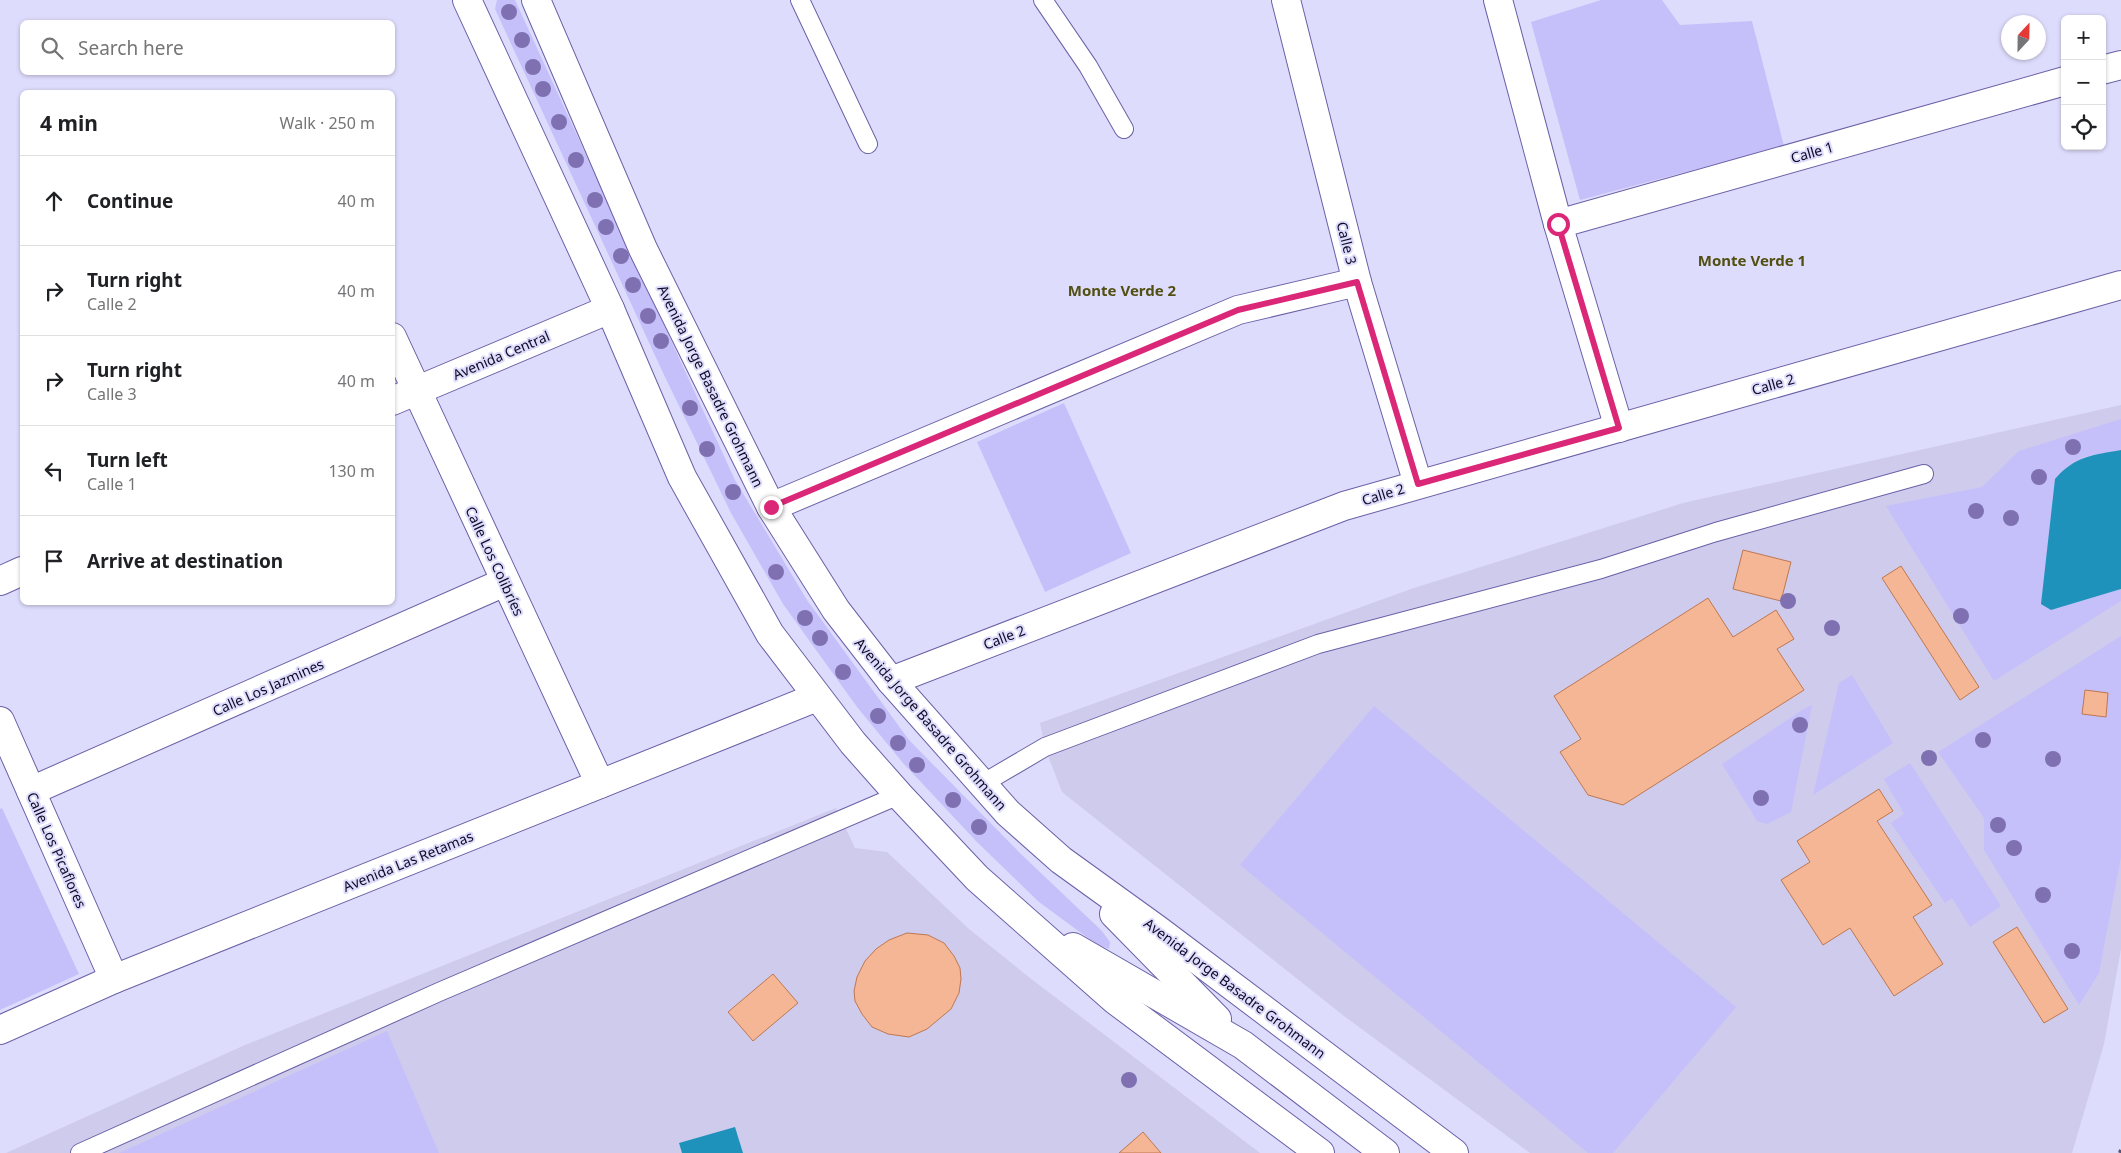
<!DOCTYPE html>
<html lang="en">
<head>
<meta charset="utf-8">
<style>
  body { margin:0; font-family:"Noto Sans",sans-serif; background:#f2f2f2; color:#202124 }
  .controls { position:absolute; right:15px; top:15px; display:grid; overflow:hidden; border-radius:8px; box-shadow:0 1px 4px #0004 }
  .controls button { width:45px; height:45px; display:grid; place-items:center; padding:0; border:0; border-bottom:1px solid #e0e0e0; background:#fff; color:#202124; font:25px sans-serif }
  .compass { position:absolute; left:2001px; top:15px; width:45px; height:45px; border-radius:50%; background:#fff; box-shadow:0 1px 4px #0004; rotate:22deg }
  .stop { position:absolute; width:15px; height:15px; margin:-11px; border:4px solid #db2777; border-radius:50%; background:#fff }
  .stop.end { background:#db2777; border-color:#fff; box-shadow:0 1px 5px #0008 }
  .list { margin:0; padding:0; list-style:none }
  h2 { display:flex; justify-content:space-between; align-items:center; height:65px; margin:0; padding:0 20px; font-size:21px }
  h2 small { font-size:16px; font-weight:400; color:#757577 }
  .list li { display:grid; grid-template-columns:32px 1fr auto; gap:15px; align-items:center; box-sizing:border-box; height:90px; padding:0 20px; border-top:1px solid #e0e0e0 }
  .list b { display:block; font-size:19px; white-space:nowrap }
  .list p { margin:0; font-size:16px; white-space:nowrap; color:#757577 }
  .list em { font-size:16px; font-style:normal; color:#757577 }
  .icon { flex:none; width:28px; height:28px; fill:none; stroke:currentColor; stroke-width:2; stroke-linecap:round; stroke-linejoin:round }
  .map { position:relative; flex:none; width:2121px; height:1153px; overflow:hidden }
  .search { position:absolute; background:#fff; box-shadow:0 1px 4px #0004; left:20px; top:20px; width:375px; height:55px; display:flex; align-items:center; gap:12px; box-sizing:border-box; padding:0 18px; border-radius:8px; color:#757577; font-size:19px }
  .panel { position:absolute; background:#fff; box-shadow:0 1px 4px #0004; left:20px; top:90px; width:375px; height:515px; border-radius:8px }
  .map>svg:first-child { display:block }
  .built { fill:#cecbed }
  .green { fill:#c5c0fa }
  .water { fill:#1f92bc }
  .building { fill:#f5b696; stroke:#bf774f }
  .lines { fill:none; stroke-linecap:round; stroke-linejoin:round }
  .lane-casing { stroke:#6a61a6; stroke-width:20 }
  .street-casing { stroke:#6a61a6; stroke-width:30 }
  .highway-casing { stroke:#6a61a6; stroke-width:30 }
  .lane { stroke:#fff; stroke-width:18 }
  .street { stroke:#fff; stroke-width:28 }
  .highway { stroke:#fff; stroke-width:28 }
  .rail { stroke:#585471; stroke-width:4; stroke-dasharray:9 9; stroke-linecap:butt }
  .tree { fill:#7f70b1 }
  .route { stroke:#db2777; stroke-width:6 }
  .labels { text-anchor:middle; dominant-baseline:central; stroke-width:4; stroke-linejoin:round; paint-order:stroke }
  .street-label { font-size:14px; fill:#0f0a25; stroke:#dedcfc }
  .neighbourhood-label { font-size:15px; font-weight:bold; fill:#514f12; stroke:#dedcfc }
</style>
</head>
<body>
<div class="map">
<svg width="2121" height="1153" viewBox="0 0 2121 1153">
  <rect width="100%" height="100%" fill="#dedcfc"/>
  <!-- built -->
  <g class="built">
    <polygon points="2121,405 2121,949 2104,1044 2072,1153 1530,1153 1344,1016 1062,792 1045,748 1040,723 1411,589 1683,503"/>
    <polygon points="836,808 855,848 887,852 969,929 1030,978 1260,1153 6,1153 245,1045"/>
  </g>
  <!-- green -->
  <g class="green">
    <polygon points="497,0 515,0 735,480 807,600 909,740 1023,856 1102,931 1110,942 1109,949 1096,944 1039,902 976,841 903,763 857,707 783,604 731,513 664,375 495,9"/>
    <polygon points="1601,0 1662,0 1680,25 1752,21 1784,146 1580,200 1531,22"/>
    <polygon points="1064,403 1131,553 1045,592 977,442"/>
    <polygon points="2121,419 2121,450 2083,457 2051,610 2121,589 2121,601 1994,681 1886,506 1982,487 2019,451"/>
    <polygon points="2121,636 2121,857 2099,973 2079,1005 1984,850 1984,818 1938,752"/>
    <polygon points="1852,675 1893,743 1813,795 1839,683"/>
    <polygon points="1812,705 1791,812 1767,824 1757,821 1722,764 1802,710"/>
    <polygon points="1374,706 1736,1007 1613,1153 1588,1153 1240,865"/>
    <polygon points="1910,763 2001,906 1970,927 1952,898 1945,903 1891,823 1904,814 1884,779"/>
    <polygon points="2,808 79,974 0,1010 0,809"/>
    <polygon points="387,1031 439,1153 119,1153"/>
  </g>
  <!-- water -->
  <g class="water">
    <path d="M2121,450V589L2051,610L2041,604L2055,479C2075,456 2093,455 2121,450Z"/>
    <polygon points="735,1127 743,1153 682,1153 679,1143"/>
  </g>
  <!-- building -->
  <g class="building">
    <polygon points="1743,550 1791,562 1781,601 1733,589"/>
    <polygon points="1901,566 1979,687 1960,700 1882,578"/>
    <polygon points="1708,598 1733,637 1776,610 1794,639 1777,649 1804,690 1623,805 1588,795 1560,752 1581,739 1554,696"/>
    <polygon points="2085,690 2108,693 2106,717 2082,714"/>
    <polygon points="1879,789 1893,811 1877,821 1932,905 1913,917 1943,964 1894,996 1850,928 1823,945 1781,880 1810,862 1797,841"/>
    <polygon points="2017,927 2068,1009 2044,1023 1993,942"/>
    <polygon points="907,933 928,935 944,943 954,956 960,968 961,979 959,993 951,1009 927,1029 909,1037 888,1034 872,1027 862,1014 855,1001 854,991 857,977 865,961 876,949 889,940"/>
    <polygon points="773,974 798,1003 753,1041 728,1012"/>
    <polygon points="1143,1132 1161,1153 1119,1153"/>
  </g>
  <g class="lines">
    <!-- lane casing -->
    <g class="lane-casing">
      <g id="lane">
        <polyline points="800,0 868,144"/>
        <polyline points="1043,0 1088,66 1124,129"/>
        <polyline points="982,784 1045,747 1318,644 1601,569 1716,532 1924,474"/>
        <polyline points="80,1153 439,992 899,795"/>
      </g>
    </g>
    <!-- street casing -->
    <g class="street-casing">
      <g id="street">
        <polyline points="1286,0 1357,282 1418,484"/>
        <polyline points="1498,0 1558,224 1619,428"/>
        <polyline points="2102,70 2121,65"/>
        <polyline points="1558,224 2065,81"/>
        <polyline points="392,337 600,784"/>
        <polyline points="392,401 610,309"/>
        <polyline points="771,507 1238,310 1357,282"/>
        <polyline points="0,581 22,571"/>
        <polyline points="891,681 1344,506 2121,285"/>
        <polyline points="0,721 114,979"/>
        <polyline points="31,791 505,582"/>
        <polyline points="0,1030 114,979 817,697"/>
      </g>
    </g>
    <!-- highway casing -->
    <g class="highway-casing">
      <g id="highway">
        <polyline points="467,0 610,309 682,477 770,634 853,743 899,795 977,878 1115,1000 1320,1153"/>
        <polyline points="536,0 643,249 771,507 836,610 891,681 1008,813 1061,860 1158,930 1454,1153"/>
        <polyline points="1114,914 1217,1019"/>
        <polyline points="1073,947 1243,1045 1385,1153"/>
      </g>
    </g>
    <!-- lane -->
    <use href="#lane" class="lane"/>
    <!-- street -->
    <use href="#street" class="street"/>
    <!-- highway -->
    <use href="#highway" class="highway"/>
    <!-- rail -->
    <polyline class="rail" points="2120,1153 2121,1150"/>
  </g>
  <!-- trees -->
  <g class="tree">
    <circle cx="509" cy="12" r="8"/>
    <circle cx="522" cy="40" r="8"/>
    <circle cx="533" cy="67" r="8"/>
    <circle cx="543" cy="89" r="8"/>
    <circle cx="559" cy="122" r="8"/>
    <circle cx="576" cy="160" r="8"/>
    <circle cx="595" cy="200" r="8"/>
    <circle cx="606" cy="227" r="8"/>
    <circle cx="621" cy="256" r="8"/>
    <circle cx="633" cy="285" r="8"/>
    <circle cx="648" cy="316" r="8"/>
    <circle cx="661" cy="341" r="8"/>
    <circle cx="690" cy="408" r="8"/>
    <circle cx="2073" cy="447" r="8"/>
    <circle cx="707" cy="449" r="8"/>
    <circle cx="2039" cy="477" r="8"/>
    <circle cx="733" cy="492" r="8"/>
    <circle cx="1976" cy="511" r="8"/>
    <circle cx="2011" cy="518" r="8"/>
    <circle cx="776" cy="572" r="8"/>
    <circle cx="1788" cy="601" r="8"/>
    <circle cx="1961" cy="616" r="8"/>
    <circle cx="805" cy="618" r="8"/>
    <circle cx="1832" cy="628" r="8"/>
    <circle cx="820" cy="638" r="8"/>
    <circle cx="843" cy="672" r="8"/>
    <circle cx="878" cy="716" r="8"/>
    <circle cx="1800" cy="725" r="8"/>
    <circle cx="1983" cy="740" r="8"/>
    <circle cx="898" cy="743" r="8"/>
    <circle cx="1929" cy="758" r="8"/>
    <circle cx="2053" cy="759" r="8"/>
    <circle cx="917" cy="765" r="8"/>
    <circle cx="1761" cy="798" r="8"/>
    <circle cx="953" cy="800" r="8"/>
    <circle cx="1998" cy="825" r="8"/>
    <circle cx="979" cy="827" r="8"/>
    <circle cx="2014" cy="848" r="8"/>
    <circle cx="2043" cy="895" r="8"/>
    <circle cx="2072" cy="951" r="8"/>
    <circle cx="1129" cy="1080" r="8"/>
  </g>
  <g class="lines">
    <!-- route -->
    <polyline class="route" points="771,507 1238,310 1357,282 1418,484 1619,428 1558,224"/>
  </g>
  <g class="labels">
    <!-- street labels -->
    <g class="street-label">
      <text transform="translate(1812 152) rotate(-16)">Calle 1</text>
      <text transform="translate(1347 243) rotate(76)">Calle 3</text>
      <text transform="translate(501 355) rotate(-23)">Avenida Central</text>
      <text transform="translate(1773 384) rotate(-16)">Calle 2</text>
      <text transform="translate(711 386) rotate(64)">Avenida Jorge Basadre Grohmann</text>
      <text transform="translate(1383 494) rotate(-17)">Calle 2</text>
      <text transform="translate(495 561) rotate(65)">Calle Los Colibríes</text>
      <text transform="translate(1004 637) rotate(-21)">Calle 2</text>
      <text transform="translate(268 687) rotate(-24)">Calle Los Jazmines</text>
      <text transform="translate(931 724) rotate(49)">Avenida Jorge Basadre Grohmann</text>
      <text transform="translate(57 850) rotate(66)">Calle Los Picaflores</text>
      <text transform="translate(408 861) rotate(-22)">Avenida Las Retamas</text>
      <text transform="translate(1235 988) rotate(37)">Avenida Jorge Basadre Grohmann</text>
    </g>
    <!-- neighbourhood labels -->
    <g class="neighbourhood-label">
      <text x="1752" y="260">Monte Verde 1</text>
      <text x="1122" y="290">Monte Verde 2</text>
    </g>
  </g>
</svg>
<div class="controls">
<button>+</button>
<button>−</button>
<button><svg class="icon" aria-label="locate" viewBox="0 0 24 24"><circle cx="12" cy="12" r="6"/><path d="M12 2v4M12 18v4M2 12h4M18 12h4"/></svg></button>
</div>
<svg class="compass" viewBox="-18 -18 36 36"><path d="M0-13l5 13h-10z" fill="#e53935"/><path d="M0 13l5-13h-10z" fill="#757577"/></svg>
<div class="stop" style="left:1558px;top:224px"></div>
<div class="stop end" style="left:771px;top:507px"></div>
<div class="search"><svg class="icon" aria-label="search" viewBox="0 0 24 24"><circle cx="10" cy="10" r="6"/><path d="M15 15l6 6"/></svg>Search here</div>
<section class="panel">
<h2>4 min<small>Walk · 250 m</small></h2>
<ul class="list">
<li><svg class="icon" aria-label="ahead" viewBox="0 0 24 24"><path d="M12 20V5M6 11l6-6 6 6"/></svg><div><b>Continue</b></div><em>40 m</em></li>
<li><svg class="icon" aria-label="right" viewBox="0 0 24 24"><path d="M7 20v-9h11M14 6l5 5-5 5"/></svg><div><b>Turn right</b><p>Calle 2</p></div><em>40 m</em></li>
<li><svg class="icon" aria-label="right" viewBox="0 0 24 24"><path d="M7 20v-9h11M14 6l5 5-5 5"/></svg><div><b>Turn right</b><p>Calle 3</p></div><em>40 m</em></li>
<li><svg class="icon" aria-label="left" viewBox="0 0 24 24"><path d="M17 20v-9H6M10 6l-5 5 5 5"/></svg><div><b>Turn left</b><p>Calle 1</p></div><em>130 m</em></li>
<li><svg class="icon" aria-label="arrive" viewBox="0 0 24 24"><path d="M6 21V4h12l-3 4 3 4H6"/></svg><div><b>Arrive at destination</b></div></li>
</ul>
</section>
</div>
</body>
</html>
